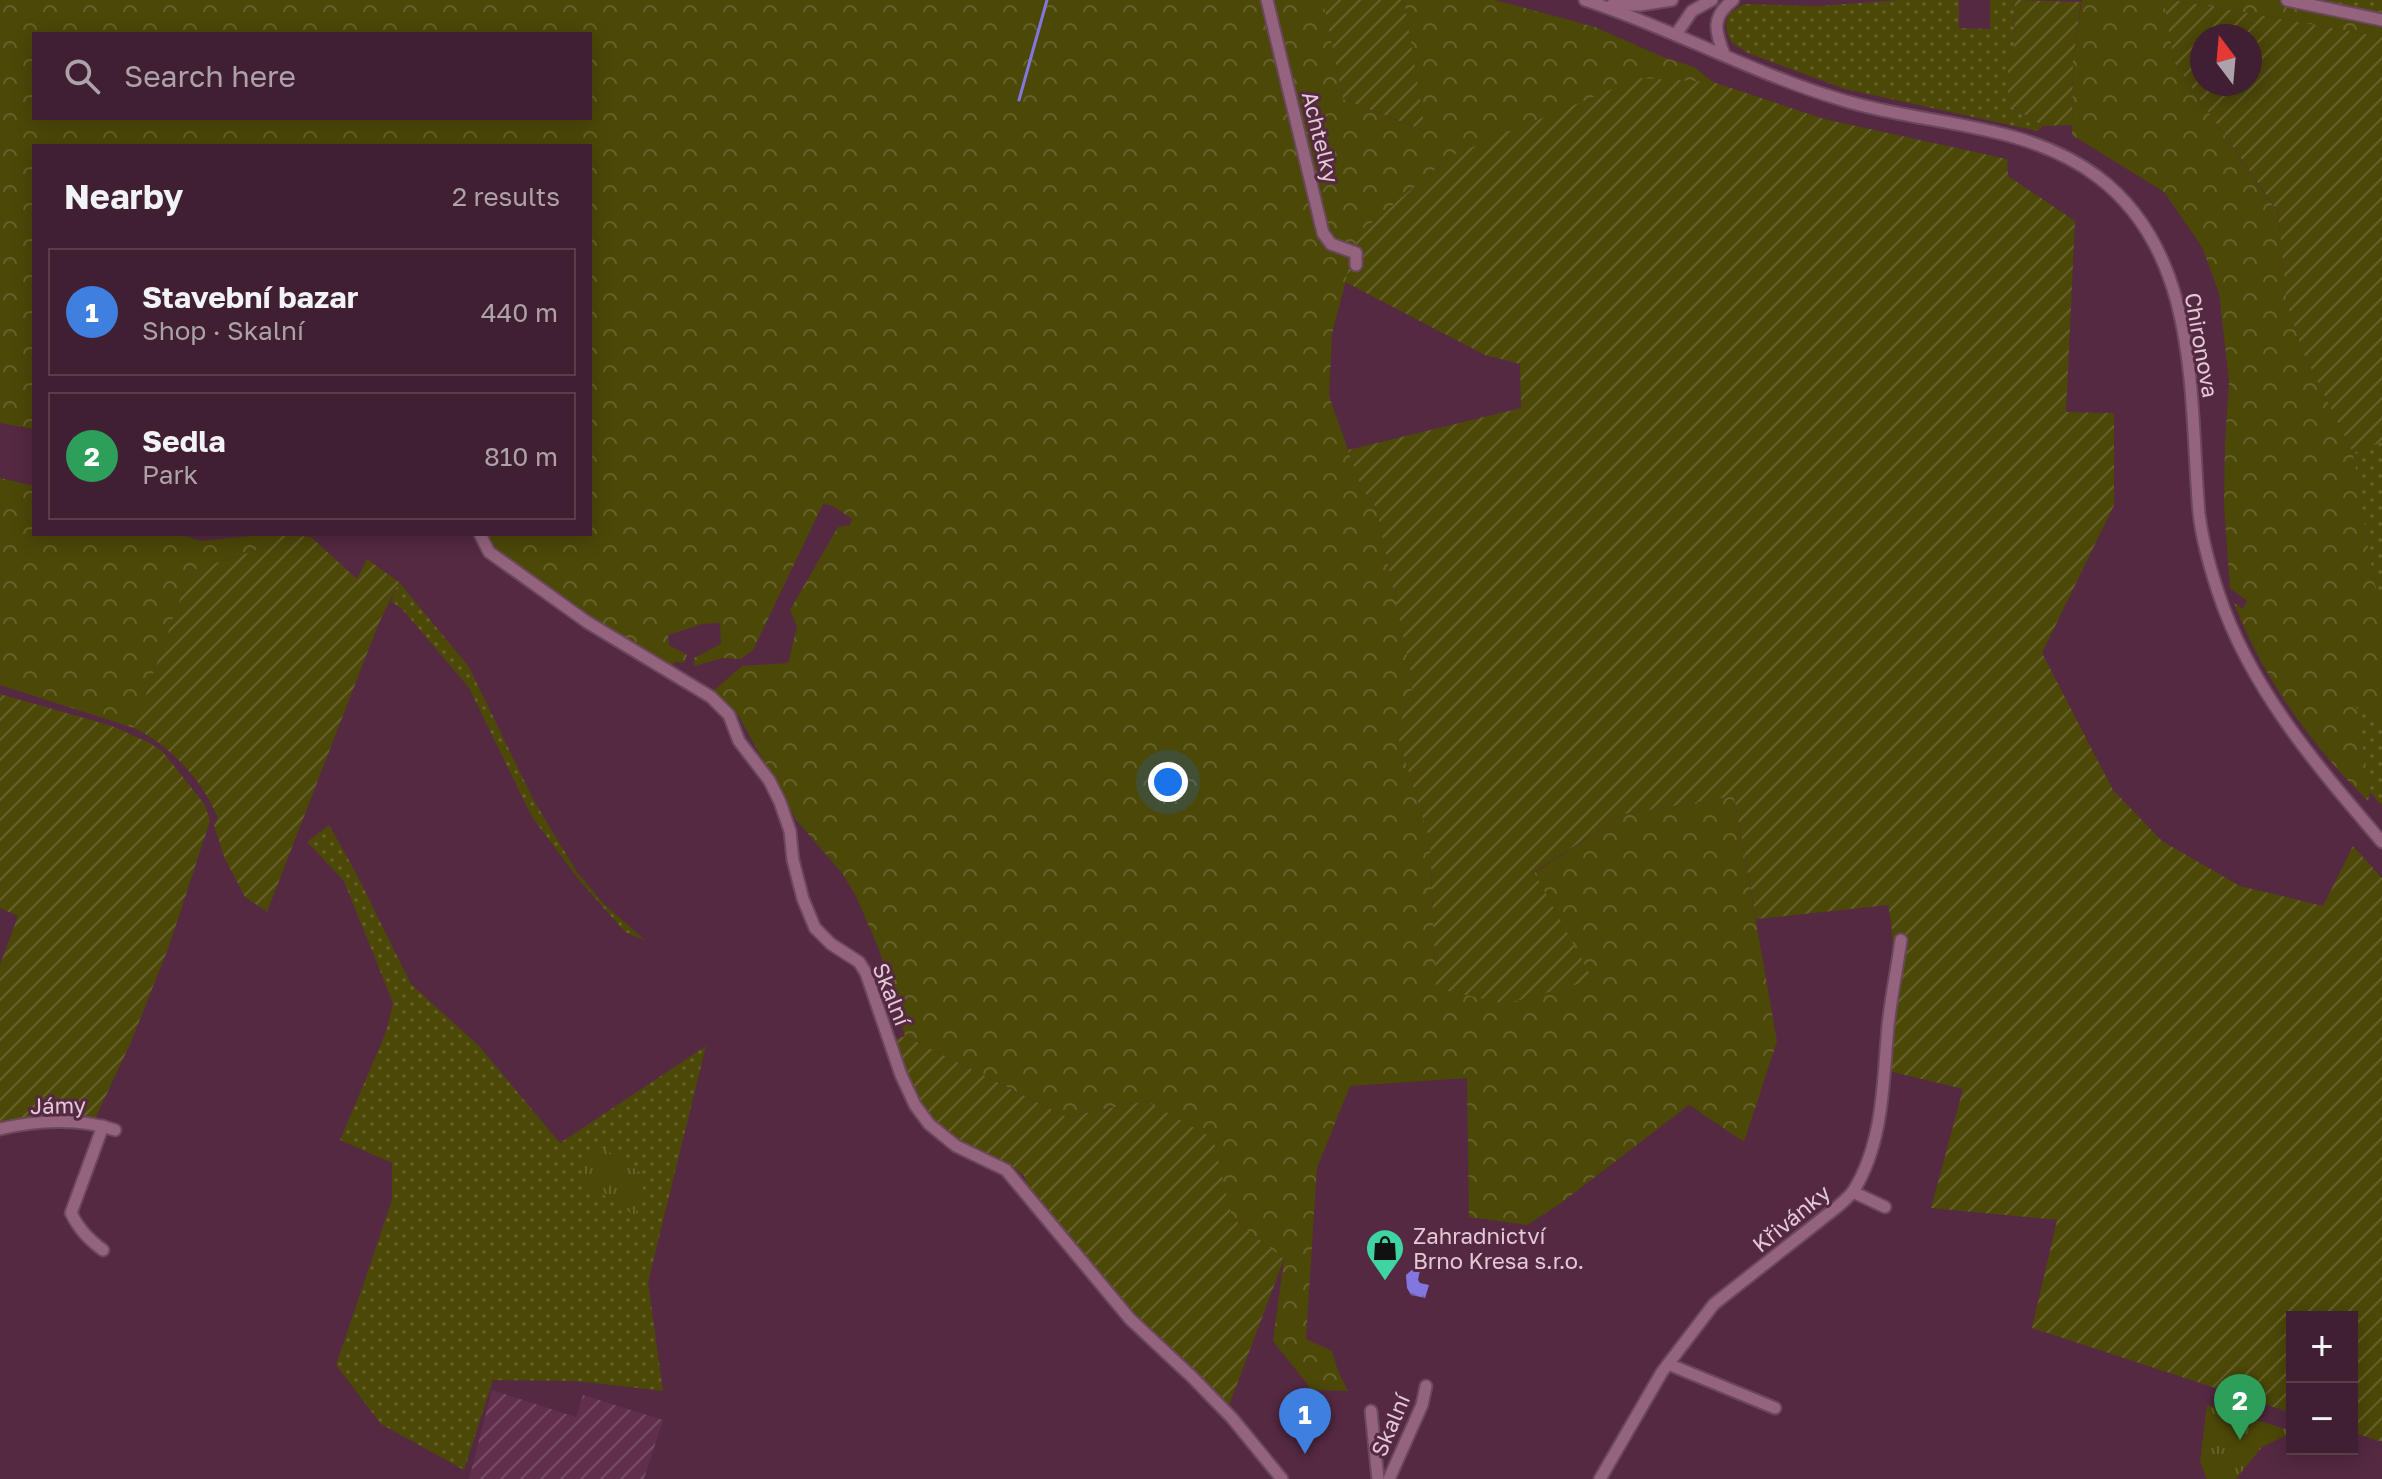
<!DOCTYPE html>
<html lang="en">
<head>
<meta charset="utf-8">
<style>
  body { margin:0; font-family:"Golos Text",sans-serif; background:#462739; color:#f1f3f6 }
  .controls { position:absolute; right:24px; bottom:24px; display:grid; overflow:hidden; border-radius:0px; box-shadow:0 4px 20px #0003 }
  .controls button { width:72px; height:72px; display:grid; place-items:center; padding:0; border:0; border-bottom:2px solid #583d4d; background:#3f1f31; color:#f1f3f6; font:40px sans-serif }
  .compass { position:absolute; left:2190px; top:24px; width:72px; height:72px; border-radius:50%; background:#3f1f31; box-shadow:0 4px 20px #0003; rotate:344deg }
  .you { position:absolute; left:1168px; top:782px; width:28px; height:28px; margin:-20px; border:6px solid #fff; border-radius:50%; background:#1a73e8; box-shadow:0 0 0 12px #1a73e833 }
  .badge { display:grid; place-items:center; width:52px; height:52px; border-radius:50%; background:#3ed4a3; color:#fff; font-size:26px; font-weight:700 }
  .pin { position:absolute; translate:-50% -66px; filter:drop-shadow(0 2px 4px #0008) }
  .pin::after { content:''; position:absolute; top:42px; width:28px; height:24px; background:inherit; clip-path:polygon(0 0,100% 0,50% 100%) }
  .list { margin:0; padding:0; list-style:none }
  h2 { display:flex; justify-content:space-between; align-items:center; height:104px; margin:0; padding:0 32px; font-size:34px }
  h2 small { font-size:26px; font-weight:400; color:#ada2ab }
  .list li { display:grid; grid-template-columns:52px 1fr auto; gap:24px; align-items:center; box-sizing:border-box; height:128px; margin:0 16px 16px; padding:0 16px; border:2px solid #583d4d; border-radius:0px }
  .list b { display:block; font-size:30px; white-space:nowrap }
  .list p { margin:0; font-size:26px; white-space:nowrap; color:#ada2ab }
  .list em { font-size:26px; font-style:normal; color:#ada2ab }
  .icon { flex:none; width:44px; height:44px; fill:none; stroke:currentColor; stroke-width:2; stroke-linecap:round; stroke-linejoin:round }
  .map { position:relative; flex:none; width:2382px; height:1479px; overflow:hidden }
  .search { position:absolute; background:#3f1f31; box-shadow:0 4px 20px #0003; left:32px; top:32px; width:560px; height:88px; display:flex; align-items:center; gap:20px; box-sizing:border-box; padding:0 28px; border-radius:0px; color:#ada2ab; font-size:30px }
  .panel { position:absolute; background:#3f1f31; box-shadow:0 4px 20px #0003; left:32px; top:144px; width:560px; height:392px; border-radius:0px }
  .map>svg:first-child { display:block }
  .industrial { fill:url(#industrial-furrows) }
  .grass { fill:url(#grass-dots) }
  .forest { fill:url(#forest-crowns); fill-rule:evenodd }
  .park { fill:url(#park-tufts) }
  .garden { fill:url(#garden-furrows); fill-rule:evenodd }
  .water { fill:url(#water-ripples) }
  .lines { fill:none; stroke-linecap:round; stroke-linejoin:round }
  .stream { stroke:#8377df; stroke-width:3 }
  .minor-casing { stroke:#6c475c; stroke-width:15 }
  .minor { stroke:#94637d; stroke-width:11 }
  .labels { text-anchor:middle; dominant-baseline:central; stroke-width:6; stroke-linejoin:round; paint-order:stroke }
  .street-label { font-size:22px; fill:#e4c9d7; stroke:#542941 }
  .poi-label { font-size:22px; fill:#e4c9d7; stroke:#542941; text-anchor:start }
</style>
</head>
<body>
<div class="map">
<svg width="2382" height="1479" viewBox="0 0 2382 1479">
  <defs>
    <pattern id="industrial-furrows" width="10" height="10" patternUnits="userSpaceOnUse" patternTransform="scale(2)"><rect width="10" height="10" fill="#612f4c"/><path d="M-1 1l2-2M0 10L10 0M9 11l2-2" fill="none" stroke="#784c65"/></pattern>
    <pattern id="grass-dots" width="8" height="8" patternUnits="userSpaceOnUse" patternTransform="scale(2)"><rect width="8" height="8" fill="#4c4808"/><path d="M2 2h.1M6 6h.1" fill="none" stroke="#66612b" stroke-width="1.8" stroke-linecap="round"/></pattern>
    <pattern id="forest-crowns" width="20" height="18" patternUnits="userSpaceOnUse" patternTransform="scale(2)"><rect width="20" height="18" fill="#4c4808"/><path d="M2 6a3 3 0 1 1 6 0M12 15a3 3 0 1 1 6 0" fill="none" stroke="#66612b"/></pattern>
    <pattern id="park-tufts" width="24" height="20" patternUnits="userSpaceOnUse" patternTransform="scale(2)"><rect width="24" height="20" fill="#4c4808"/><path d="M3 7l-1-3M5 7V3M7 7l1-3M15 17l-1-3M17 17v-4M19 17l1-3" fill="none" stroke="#66612b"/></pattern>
    <pattern id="garden-furrows" width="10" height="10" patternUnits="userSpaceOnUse" patternTransform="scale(2)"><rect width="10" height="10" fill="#4c4808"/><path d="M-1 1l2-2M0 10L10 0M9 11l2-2" fill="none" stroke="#66612b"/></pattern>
    <pattern id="water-ripples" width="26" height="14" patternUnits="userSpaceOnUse" patternTransform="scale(2)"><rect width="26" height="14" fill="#8377df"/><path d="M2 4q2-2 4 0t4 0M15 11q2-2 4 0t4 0" fill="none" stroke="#7065af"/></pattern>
  </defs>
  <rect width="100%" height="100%" fill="#542941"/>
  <!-- industrial -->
  <polygon class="industrial" points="492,1390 576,1417 583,1395 663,1420 644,1479 469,1479"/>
  <!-- grass -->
  <g class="grass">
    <polygon points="1901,0 1959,0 1959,28 1990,29 1990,0 2015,0 2014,55 2008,55 2008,104 2043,126 2037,131 1845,89 1748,53 1732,43 1727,33 1726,21 1731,12 1744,4 1817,6"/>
    <polygon points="2298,0 2382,0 2382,17"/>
    <polygon points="2382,441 2382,605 2374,582 2353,453"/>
    <polygon points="399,582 469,667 534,801 577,872 603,903 646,941 625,932 579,880 532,817 469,688 403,610 391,601"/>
    <polygon points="2355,702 2382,730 2382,806 2370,792"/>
    <polygon points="329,825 355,871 411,984 479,1046 560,1143 706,1046 648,1282 663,1391 577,1381 493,1380 464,1470 381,1424 336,1365 392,1200 392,1163 340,1140 386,1032 393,1003 344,881 307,842"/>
  </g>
  <!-- forest -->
  <g class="forest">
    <path d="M0,0H1323L1343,99L1424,131L1404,0H1495L1595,27L1663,57L1694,67L1713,82H1690L1451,156L1358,234L1332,334L1329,396L1362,489L1376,507L1413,684L1397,733L1430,841L1436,988L1592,980L1534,873L1624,814L1734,796L1777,1041L1744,1142L1689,1105L1561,1203L1527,1225L1469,1217L1467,1078L1350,1086L1317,1168L1306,1339L1332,1351L1338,1371L1348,1391L1312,1390L1273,1341L1284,1259L1232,1218L1212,1138L1146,1101L1066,1117L905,1036L880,952L856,896L842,873L797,821L738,715L712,692L742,666L788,663L797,627L790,610L838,527L850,525L852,519L833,506L823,504L753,650L741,659L723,658L694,666V658L721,644L720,623L702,624L668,635L669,645L687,655L684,663L675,662L670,668L644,654L501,554L485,534H590V146H34V429L0,423ZM34,34H590V118H34Z"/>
    <path d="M2082,0H2164L2174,62L2278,213L2287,303L2302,350L2353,453L2374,582L2382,605V730L2356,704L2370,792L2368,801C2311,745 2263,678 2234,603L2243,609L2247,601L2230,588L2224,505L2225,443L2229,381L2219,293L2202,247L2164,192L2072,135L2073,61Z"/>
    <polygon points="2174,0 2279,0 2382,22 2382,37"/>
    <polygon points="0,478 34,486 34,534 178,534 201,541 271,534 264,548 190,571 134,728 0,685"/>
  </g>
  <!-- park -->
  <g class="park">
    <polygon points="592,1141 646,1176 635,1216 581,1180"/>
    <polygon points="2207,1405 2292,1431 2292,1433 2262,1447 2236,1479 2207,1479 2200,1462"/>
  </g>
  <!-- garden -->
  <g class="garden">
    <polygon points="1323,0 1404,0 1425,131 1343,99"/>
    <polygon points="2015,0 2081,2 2073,61 2072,125 2043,126 2008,104 2008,55 2014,55"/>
    <path d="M2164,0H2174L2382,37V442L2353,453L2302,350L2287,303L2278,212L2174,62ZM2202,36H2250V84H2202Z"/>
    <path d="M1639,78L1713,82L1824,119L2007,159L2008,176L2075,221L2066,412L2114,413V505L2042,653L2113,790L2162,841L2240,886L2323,906L2353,846L2382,878V1442L2352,1432V1317H2292V1413L2032,1328L2057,1220L1931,1208L1963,1089L1880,1069C1887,1015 1900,959 1888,905L1756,919L1734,796L1624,814L1534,872L1593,980L1505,1004L1436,988L1430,841L1397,733L1413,684L1376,507L1362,489L1348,450L1521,408L1520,364L1485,355L1345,282L1358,234L1451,156Z"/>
    <path d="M271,534L311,537L357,579L367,559L399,582L378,625L267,912L245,897L225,859L214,826L218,818C202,780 171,746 134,728L190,571L264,548Z"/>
    <path d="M0,694L112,726L150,743L163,752L205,805L210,821L169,946L131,1042L95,1119C62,1115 33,1117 0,1123V965L18,916L0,908Z"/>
    <polygon points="905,1036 1066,1117 1146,1101 1213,1138 1232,1218 1284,1259 1228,1408 1137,1319 1030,1192 1024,1176 1007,1162 985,1156 939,1131 922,1113 904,1073 894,1040"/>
  </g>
  <!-- water -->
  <polygon class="water" points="1414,1268 1420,1270 1418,1280 1420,1283 1429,1285 1425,1298 1411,1295 1407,1288 1406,1275"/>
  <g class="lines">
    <!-- stream -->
    <polyline class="stream" points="1019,100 1047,0"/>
    <!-- minor casing -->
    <g class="minor-casing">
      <g id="minor">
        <polyline points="1267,0 1323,233 1331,244 1356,253 1356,265"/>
        <path d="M1585,0C1671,28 1752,73 1839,99C1924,126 2024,121 2098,177C2201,255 2189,398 2199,513C2202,540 2210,568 2219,595C2251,690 2318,767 2382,842"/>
        <polyline points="2287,0 2382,20"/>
        <polyline points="1612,5 1640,5 1672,0"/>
        <polyline points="1677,33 1692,11 1712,0"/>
        <path d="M1724,54C1715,31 1711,17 1733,0"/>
        <polyline points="480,534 489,552 587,622 711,697 729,715 739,741 769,780 780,802 790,831 793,860 803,899 815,928 831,944 859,962 866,973 901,1075 915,1105 929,1124 956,1146 1006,1170 1130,1319 1192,1377 1232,1418 1282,1479"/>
        <path d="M103,1126L71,1213C79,1229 88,1239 103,1250"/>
        <path d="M0,1129C37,1120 79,1118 115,1130"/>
        <polyline points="1853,1192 1885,1207"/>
        <polyline points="1668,1364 1775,1408"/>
        <polyline points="1371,1411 1378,1479"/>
        <polyline points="1389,1479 1422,1405 1426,1386"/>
        <path d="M1600,1479L1662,1372L1714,1304L1837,1207C1843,1202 1850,1196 1854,1190C1884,1141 1883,1080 1888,1026C1891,997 1897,969 1901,940"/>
      </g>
    </g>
    <!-- minor -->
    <use href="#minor" class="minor"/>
  </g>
  <!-- icons -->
  <defs>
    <g id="shop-pin" transform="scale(2)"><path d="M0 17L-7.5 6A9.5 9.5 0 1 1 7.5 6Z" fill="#3ed4a3" stroke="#542941"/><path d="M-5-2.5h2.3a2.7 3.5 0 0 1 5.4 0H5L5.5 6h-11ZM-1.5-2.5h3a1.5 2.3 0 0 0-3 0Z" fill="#111"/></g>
  </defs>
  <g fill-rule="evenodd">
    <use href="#shop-pin" x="1385" y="1248"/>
  </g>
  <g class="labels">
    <!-- street labels -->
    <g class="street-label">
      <text transform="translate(1321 137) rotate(76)">Achtelky</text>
      <text transform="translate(2202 345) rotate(80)">Chironova</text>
      <text transform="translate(892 994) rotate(68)">Skalní</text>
      <text transform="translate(58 1105) rotate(-1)">Jámy</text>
      <text transform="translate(1791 1218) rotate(-39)">Křivánky</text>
      <text transform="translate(1390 1425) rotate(-67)">Skalní</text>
    </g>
    <!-- poi labels -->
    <g class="poi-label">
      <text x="1413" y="1235">Zahradnictví<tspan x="1413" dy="25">Brno Kresa s.r.o.</tspan></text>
    </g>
  </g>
</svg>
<div class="controls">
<button>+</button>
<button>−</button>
</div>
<svg class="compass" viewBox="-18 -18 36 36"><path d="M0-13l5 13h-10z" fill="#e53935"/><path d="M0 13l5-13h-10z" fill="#ada2ab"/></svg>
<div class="you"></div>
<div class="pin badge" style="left:1305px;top:1454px;background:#3f7fe0">1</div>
<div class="pin badge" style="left:2240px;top:1440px;background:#2e9e5b">2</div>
<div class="search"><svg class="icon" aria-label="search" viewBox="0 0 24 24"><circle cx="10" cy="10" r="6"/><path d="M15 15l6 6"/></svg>Search here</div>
<section class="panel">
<h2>Nearby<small>2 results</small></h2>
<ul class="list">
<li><span class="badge" style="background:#3f7fe0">1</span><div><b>Stavební bazar</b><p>Shop · Skalní</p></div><em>440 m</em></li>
<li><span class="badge" style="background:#2e9e5b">2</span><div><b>Sedla</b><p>Park</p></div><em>810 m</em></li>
</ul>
</section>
</div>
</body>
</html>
